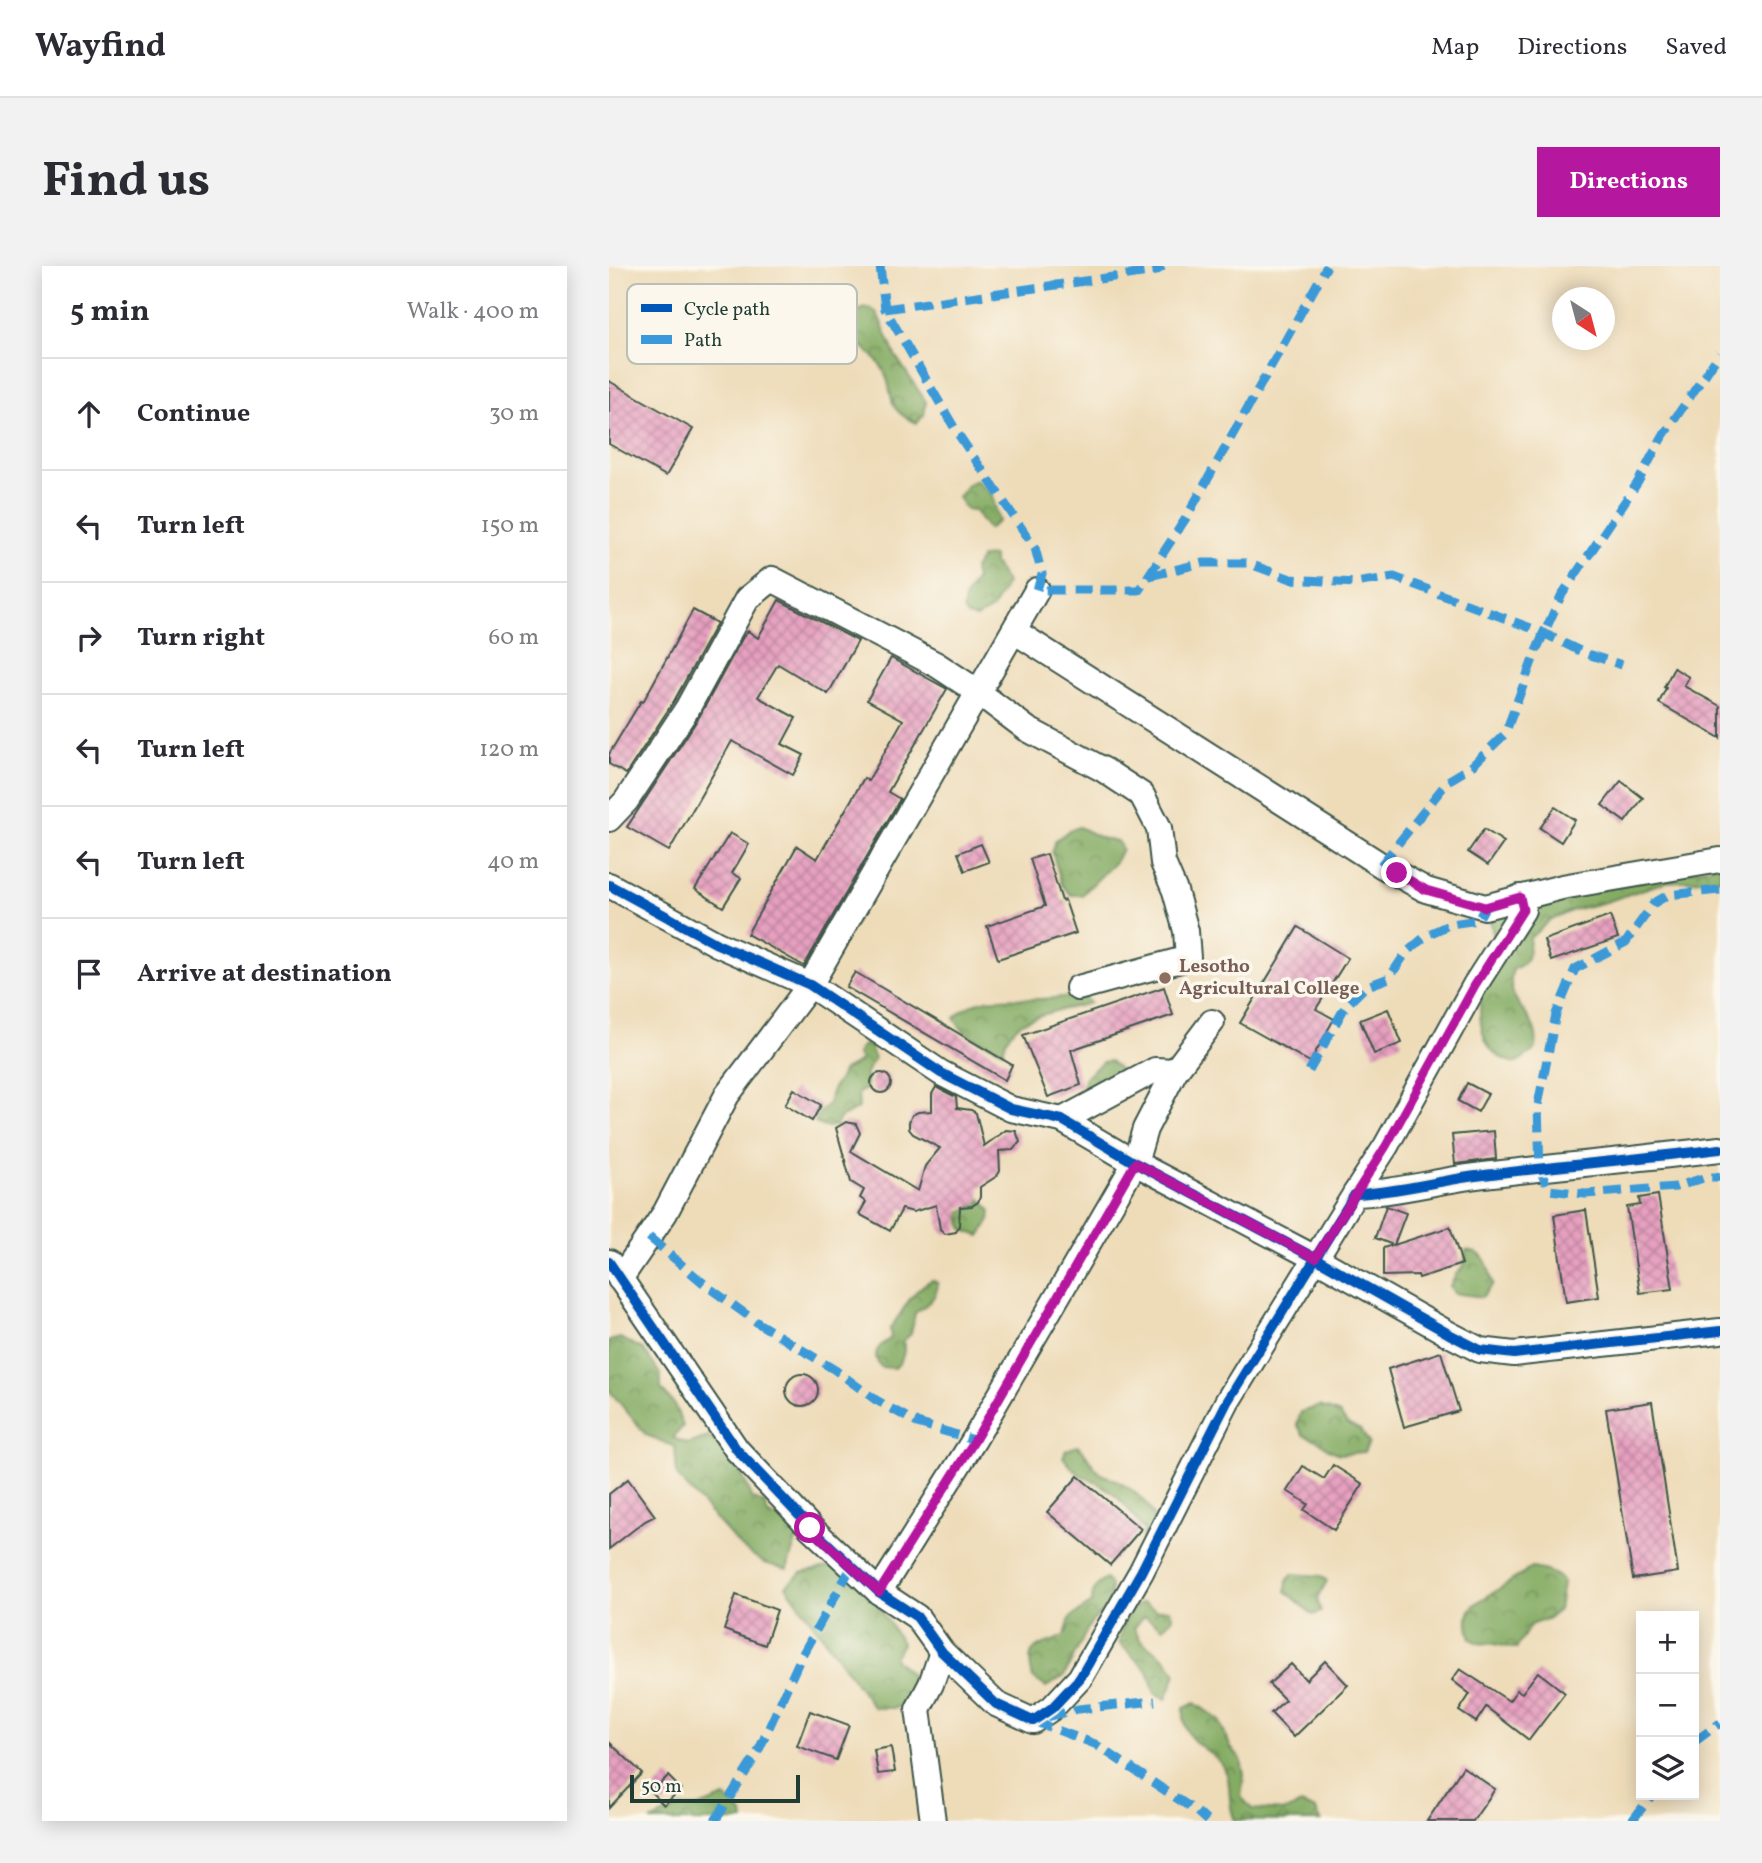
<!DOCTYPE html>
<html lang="en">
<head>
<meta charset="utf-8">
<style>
  body { margin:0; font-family:Vollkorn,serif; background:#f2f2f3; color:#2b2b33 }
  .controls { position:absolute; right:21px; bottom:21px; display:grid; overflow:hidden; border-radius:0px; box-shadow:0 4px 18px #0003 }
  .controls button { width:63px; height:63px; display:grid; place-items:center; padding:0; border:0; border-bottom:2px solid #e1e1e2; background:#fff; color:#2b2b33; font:35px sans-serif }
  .compass { position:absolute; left:943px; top:21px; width:63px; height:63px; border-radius:50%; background:#fff; box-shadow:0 4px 18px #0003; rotate:144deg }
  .scale { position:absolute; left:21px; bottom:18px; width:170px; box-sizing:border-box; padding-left:7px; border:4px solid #1f3d34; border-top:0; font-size:19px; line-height:24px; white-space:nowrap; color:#1f3d34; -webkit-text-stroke:5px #fbf7ec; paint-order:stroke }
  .stop { position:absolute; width:21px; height:21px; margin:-16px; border:5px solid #b5179e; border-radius:50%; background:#fff }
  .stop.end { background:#b5179e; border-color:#fff; box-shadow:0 2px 7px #0008 }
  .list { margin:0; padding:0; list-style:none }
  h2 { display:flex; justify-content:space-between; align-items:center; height:91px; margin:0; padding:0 28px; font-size:30px }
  h2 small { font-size:23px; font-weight:400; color:#7c7c81 }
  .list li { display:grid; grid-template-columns:46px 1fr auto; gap:21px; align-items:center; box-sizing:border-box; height:112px; padding:0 28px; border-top:2px solid #e1e1e2 }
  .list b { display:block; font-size:26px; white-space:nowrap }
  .list em { font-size:23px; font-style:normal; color:#7c7c81 }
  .icon { flex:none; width:38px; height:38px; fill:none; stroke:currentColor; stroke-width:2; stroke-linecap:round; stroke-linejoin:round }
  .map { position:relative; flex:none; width:1111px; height:1555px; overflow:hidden; border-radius:0px }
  header { display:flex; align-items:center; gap:42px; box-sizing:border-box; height:98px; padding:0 35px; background:#fff; border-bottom:2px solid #e1e1e2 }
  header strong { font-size:33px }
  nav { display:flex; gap:38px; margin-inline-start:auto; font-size:24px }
  .intro { display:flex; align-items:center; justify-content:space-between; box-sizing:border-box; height:168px; padding:0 42px }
  h1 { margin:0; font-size:49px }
  .button { padding:18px 32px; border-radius:0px; background:#b5179e; color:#fff; font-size:24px; font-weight:700 }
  main { display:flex; gap:42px; padding:0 42px }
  aside { flex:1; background:#fff; border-radius:0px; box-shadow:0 4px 18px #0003 }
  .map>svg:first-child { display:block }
  .forest { fill:url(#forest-crowns); stroke:#52744c; stroke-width:2 }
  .building { fill:url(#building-cross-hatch) }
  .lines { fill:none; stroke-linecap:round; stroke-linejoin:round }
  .minor-casing { stroke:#3e5548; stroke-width:28 }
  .minor { stroke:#fff; stroke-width:24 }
  .quiet { stroke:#3a99d8; stroke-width:9; stroke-dasharray:18 9; stroke-linecap:butt }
  .cycleway-casing { stroke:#fbf7ec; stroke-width:15 }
  .cycleway { stroke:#0057b8; stroke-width:10 }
  .route { stroke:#b5179e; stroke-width:9 }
  .education-dot { fill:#8d6e63; stroke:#fbf7ec; stroke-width:2.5 }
  .labels { text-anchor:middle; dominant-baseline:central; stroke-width:7; stroke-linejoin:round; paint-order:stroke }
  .education-label { font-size:19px; font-weight:bold; fill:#785e54; stroke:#fbf7ec; text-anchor:start }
  .key { fill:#fbf7ec; stroke:#b9bfb5; stroke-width:2 }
  .key-label { font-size:19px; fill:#1f3d34 }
</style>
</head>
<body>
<header>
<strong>Wayfind</strong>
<nav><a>Map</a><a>Directions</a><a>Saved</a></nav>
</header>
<div class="intro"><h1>Find us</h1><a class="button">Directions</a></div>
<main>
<aside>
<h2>5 min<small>Walk · 400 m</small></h2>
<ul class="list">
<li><svg class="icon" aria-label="ahead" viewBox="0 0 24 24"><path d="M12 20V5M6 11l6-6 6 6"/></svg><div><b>Continue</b></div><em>30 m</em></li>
<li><svg class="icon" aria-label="left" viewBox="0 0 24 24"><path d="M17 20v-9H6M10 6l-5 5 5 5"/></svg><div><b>Turn left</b></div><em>150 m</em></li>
<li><svg class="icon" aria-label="right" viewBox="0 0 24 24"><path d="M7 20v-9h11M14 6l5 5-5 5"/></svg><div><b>Turn right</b></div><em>60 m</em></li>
<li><svg class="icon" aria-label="left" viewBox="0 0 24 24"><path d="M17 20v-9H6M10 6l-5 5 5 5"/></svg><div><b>Turn left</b></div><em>120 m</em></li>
<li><svg class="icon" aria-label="left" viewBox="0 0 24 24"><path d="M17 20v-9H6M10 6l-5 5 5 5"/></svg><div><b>Turn left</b></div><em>40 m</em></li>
<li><svg class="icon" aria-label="arrive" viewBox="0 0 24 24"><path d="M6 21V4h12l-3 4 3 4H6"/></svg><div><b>Arrive at destination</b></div></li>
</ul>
</aside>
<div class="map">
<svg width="1111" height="1555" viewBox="0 0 1111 1555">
  <defs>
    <pattern id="forest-crowns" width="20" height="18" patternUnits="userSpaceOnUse" patternTransform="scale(1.75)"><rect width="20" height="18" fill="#84ac63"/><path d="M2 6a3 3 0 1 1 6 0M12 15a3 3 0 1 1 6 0" fill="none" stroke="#6b8d52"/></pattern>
    <pattern id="building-cross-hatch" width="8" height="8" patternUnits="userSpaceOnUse" patternTransform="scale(1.75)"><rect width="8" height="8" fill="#e7a0c0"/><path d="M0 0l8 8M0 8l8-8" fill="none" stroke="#bb849d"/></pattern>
  </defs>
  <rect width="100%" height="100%" fill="#fbf7ec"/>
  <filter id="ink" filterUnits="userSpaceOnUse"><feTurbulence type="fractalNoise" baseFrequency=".0143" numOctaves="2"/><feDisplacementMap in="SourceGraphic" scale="14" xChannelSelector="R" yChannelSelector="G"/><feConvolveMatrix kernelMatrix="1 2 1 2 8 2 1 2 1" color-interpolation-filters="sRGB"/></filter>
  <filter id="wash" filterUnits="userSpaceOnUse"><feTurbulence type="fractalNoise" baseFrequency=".00686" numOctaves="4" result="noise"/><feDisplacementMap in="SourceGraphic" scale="28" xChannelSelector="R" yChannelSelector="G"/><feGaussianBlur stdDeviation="1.57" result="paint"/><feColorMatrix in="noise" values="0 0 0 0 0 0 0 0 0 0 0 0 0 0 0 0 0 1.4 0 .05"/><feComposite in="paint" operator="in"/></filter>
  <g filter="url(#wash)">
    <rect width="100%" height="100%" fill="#eedcb9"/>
    <!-- forest -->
    <g class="forest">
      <path d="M261,42L268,47L286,89L317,136L315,149L308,157C271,142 289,126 272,100C265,89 254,81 244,73V56L252,43Z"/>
      <polygon points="367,214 383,229 390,255 379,263 365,244 357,243 349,231 359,218"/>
      <polygon points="385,290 385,297 398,317 383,343 368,352 358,350 354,344 356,331 367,313 365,303 373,291"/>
      <polygon points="470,561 492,572 508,575 513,583 507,595 473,629 462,629 453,619 443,585 447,574 461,564"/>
      <path d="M1111,599V613L1056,616L997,636L964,644L940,655L921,672C920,687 920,698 904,703C892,741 936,749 926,784L907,797C871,791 868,753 873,723C876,707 885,690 885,675C885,668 882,661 881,653L891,642Z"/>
      <path d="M473,729L481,737C450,746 400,747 394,785C371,772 359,776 345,752C367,729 393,732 423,733C439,734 456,730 473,729Z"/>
      <polygon points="255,778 262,781 265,793 257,807 257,823 249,827 250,842 231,852 227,860 216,861 206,857 210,847 219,838 223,824 235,804 252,795 248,787"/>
      <polygon points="501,795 510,803 515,812 484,828 474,825 476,812 493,796"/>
      <polygon points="372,933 382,945 381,954 371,970 359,966 353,962 351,947 370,937"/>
      <path d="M857,984C878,986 879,1000 884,1018L873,1031L845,1027L841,1021L847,1008L855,1000Z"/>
      <path d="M323,1014L329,1017C328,1033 318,1038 306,1047L302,1068L294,1075C297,1086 294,1094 286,1102L272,1101C261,1088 269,1080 282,1072L281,1062C297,1043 300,1026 323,1014Z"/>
      <path d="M11,1072L34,1083L52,1109V1123L65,1138L74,1160L64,1172L79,1178L99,1171C116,1183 138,1210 142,1232L156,1238L159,1249L170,1251L190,1265L178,1303L155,1297L131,1280L68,1210L66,1181L37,1169L0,1124V1075Z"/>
      <polygon points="711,1140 731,1148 738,1158 752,1164 760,1177 755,1186 730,1188 719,1183 710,1175 694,1169 688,1158 692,1146"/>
      <path d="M468,1180C478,1185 481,1197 489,1205C494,1210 503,1212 509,1215C529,1227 562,1252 533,1272L535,1264C524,1250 513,1233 498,1223C477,1209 471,1214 454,1191L457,1184Z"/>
      <polygon points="252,1294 263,1331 293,1377 285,1392 305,1412 308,1425 287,1442 265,1442 177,1320 192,1307"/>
      <path d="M923,1302C936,1304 946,1306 954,1316L950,1344L940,1352L921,1359L908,1382C898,1383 894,1379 885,1378C874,1376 873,1380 862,1373C852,1339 866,1339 890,1323C902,1316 911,1308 923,1302Z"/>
      <polygon points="683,1308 712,1310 718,1315 708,1333 712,1346 704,1349 677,1325 678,1315"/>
      <path d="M497,1313L502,1320L500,1339L481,1358L455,1410L437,1421L424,1412C414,1376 431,1383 456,1369L461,1352L483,1337C483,1325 486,1319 497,1313Z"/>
      <path d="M534,1336L547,1344L560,1343L564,1352L554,1362L535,1350L525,1362L531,1374L557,1393L567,1408L557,1433L546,1427L539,1405L510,1377C512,1361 517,1343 534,1336Z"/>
      <path d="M586,1437L610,1454L622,1482L632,1493L635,1509L632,1531L643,1543L676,1545L692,1538L707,1544L712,1555L626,1554C617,1538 624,1517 615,1502C599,1476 572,1482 575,1442Z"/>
      <polygon points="116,1531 134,1548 135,1555 41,1555 73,1541 90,1541"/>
    </g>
    <g id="blocks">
      <!-- building -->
      <g class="building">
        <polygon points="0,115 84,163 57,210 0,178"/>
        <polygon points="170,334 249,375 219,428 169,398 149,431 187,452 173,478 195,489 184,509 123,475 60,585 18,561 90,451 134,371 139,365 149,372"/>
        <polygon points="84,344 108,357 65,435 17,508 0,498 0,488 32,435 34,436"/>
        <polygon points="282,392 338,423 279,526 291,533 195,700 138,668 188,580 208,593 255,512 259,515 294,454 258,434"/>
        <polygon points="1065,402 1080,411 1075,420 1111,440 1111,472 1050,437 1057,422 1055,421"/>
        <polygon points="1012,515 1034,532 1016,556 993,539"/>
        <polygon points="946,541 966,554 952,576 931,562"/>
        <polygon points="875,563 895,576 879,599 859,586"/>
        <polygon points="121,567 140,578 123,607 132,612 114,641 86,623"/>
        <polygon points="372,578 380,596 356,605 349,587"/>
        <polygon points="438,588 453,635 456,634 467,667 389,693 378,660 436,640 421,593"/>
        <polygon points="1001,650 1009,672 942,695 935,674"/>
        <polygon points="689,661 739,692 707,743 725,753 701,796 631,757"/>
        <polygon points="246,706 403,799 396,814 237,721"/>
        <polygon points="555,721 564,749 462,784 472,819 439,831 414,769"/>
        <polygon points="779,743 793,777 765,788 751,754"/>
        <circle cx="272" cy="817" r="10"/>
        <polygon points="858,817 879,828 869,846 849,835"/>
        <polygon points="327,821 347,831 348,842 362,844 367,847 375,880 397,864 407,865 411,876 404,884 390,885 391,905 388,910 371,921 371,931 369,936 363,940 351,941 350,960 347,966 336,968 331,963 327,939 304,946 293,943 281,965 250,948 257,936 251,932 255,924 242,916 227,862 237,856 247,858 251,867 242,885 309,925 316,900 331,882 304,868 300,863 300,856 303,849 309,846 323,845 323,828"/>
        <polygon points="185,823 212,839 203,855 176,839"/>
        <polygon points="885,865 887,893 846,898 843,869"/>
        <polygon points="1049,929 1064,1023 1031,1027 1018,941 1031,939 1030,932"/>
        <polygon points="777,940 797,947 785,979 841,961 853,998 810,1012 809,1009 774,1010 774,982 784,979 766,972"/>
        <polygon points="977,944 990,1031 957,1036 945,949"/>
        <polygon points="832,1086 850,1145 795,1161 779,1103"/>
        <circle cx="193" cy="1124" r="16"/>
        <polygon points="1043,1136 1069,1306 1024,1313 997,1143"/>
        <polygon points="724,1199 754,1218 725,1264 695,1244 699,1238 678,1225 694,1200 715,1213"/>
        <polygon points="469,1210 532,1263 501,1299 438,1246"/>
        <polygon points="19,1213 46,1250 36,1255 0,1283 0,1228"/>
        <polygon points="127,1329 168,1344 156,1379 115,1364"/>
        <polygon points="716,1395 739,1419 685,1471 662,1447 676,1434 660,1418 682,1398 697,1414"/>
        <polygon points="851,1403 900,1435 908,1424 913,1427 929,1406 956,1427 920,1474 877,1441 867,1456 850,1445 861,1428 843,1414"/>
        <polygon points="201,1445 240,1459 227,1494 188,1480"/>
        <polygon points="0,1476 33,1507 0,1542"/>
        <polygon points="282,1481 286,1506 269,1508 265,1484"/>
        <polygon points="854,1501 886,1523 864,1555 818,1555"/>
        <polygon points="59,1510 72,1523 55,1539 42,1526"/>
      </g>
    </g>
  </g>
  <g filter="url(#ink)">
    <use href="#blocks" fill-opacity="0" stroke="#3e5548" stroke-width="2"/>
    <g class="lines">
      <!-- minor casing -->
      <g class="minor-casing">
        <g id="minor">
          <polyline points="405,365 772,599 817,624 876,641 953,621 1111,594"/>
          <polyline points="0,553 17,535 78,443 138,333 163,313 328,399 369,426 418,463 495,504 533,529 550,562 554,597 566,625 577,665 579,692 469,722"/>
          <polyline points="0,619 108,678 201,719 332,807 402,843 453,854 526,897 706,992 840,1068 871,1084 905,1088 1111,1065"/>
          <polyline points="453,854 546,804 566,805 603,756"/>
          <polyline points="746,928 777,880 866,719 914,644 911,631"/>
          <path d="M0,996L128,1184L202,1262L270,1326L308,1351L333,1386L387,1438L424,1455L443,1442L471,1412L532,1306L618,1136L746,928C786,927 827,915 867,910C948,900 1030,893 1111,883"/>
          <polyline points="11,1013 56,947 118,829 201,719 428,324"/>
          <polyline points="270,1326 365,1174 526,897 536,863 566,805"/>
          <polyline points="324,1555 309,1443 322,1418 333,1386"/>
        </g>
      </g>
      <!-- minor -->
      <use href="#minor" class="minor"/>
      <!-- quiet -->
      <g class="quiet">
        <polyline points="271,0 276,43 349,168 426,282 433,308 428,324 530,324 577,252 718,0"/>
        <polyline points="276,43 547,5 554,0"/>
        <polyline points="540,310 594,297 638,297 682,313 746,317 785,311 930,365 975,387 1013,399"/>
        <polyline points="772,599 839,515 862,501 896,468 927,385 952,330 1029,216 1052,173 1111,87"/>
        <polyline points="1111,624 1059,629 1045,637 1017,676 966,703 947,748 929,839 931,904 940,924 976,928 1067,921 1097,911 1111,911"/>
        <polyline points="700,805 736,741 756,721 780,712 796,688 818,669 842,658 869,654 876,641"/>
        <polyline points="40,971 99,1021 149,1057 226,1104 267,1134 308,1157 365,1174"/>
        <polyline points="438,1451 469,1443 546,1435"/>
        <polyline points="424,1455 486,1478 587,1545 598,1555"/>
        <polyline points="1085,1476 1111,1457"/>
        <polyline points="106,1555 148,1488 192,1391 243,1300"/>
        <polyline points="1023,1555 1043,1529"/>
      </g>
      <!-- cycleway casing -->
      <g class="cycleway-casing">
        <g id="cycleway">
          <polyline points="0,619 108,678 201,719 332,807 402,843 453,854 526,897 706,992 840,1068 871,1084 905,1088 1111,1065"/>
          <path d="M0,996L128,1184L202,1262L270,1326L308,1351L333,1386L387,1438L424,1455L443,1442L471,1412L532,1306L618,1136L746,928C786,927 827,915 867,910C948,900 1030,893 1111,883"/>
        </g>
      </g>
      <!-- cycleway -->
      <use href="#cycleway" class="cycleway"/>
    </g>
  </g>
  <g class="lines" filter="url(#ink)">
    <!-- route -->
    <polyline class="route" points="201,1262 270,1326 366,1174 526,897 706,992 777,880 866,719 914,644 911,631 876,641 817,624 788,607"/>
  </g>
  <!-- markers -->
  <circle class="education-dot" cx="556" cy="712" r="7"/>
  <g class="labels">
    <!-- education labels -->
    <g class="education-label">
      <text x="570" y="701">Lesotho<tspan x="570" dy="22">Agricultural College</tspan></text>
    </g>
  </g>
  <!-- legend -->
  <rect x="18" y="18" width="230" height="80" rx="10" class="key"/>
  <rect x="32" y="38" width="31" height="8" fill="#0057b8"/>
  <rect x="32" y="69" width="31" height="9" fill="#3a99d8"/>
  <g class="key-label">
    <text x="75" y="49">Cycle path</text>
    <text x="75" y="80">Path</text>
  </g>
</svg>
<div class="controls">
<button>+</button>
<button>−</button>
<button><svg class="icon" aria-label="layers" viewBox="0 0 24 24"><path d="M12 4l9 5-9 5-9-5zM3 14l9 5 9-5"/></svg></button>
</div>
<svg class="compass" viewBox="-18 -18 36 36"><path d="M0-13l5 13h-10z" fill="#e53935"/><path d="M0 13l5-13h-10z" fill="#7c7c81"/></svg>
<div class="scale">50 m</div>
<div class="stop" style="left:201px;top:1262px"></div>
<div class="stop end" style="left:788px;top:607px"></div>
</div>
</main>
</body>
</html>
